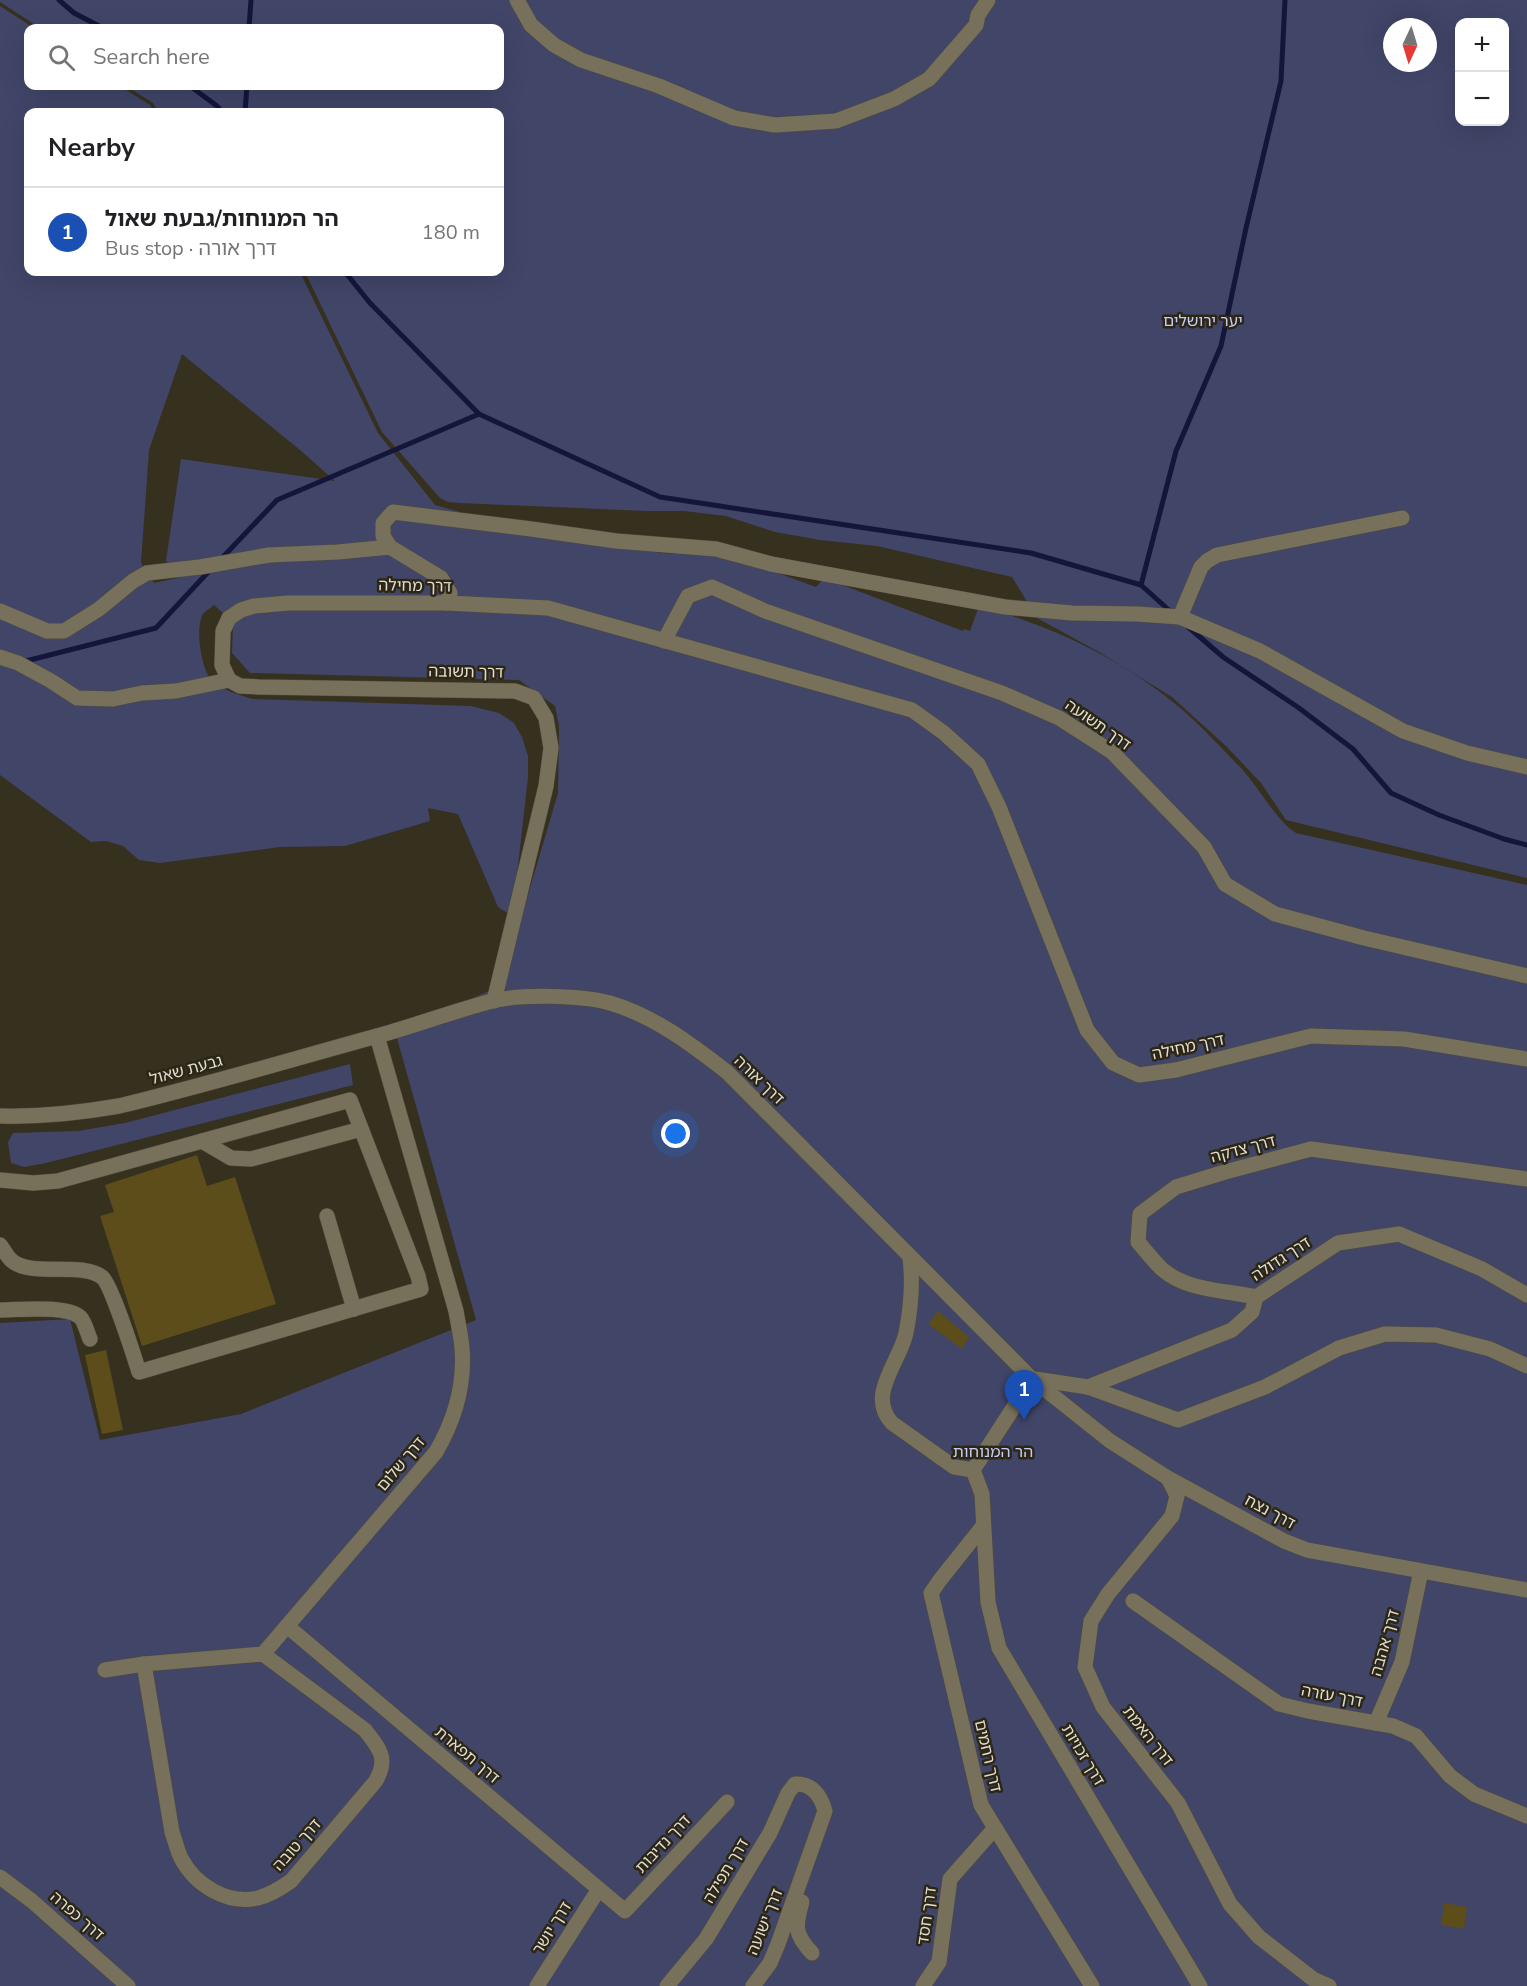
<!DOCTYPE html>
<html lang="en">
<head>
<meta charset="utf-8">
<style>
  body { margin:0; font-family:"Nunito Sans","Noto Sans Hebrew",sans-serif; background:#f6f6f6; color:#202124 }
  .controls { position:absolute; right:18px; top:18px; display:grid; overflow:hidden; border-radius:12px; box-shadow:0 6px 24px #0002 }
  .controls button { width:54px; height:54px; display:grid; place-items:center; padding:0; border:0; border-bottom:2px solid #e0e0e0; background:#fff; color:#202124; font:30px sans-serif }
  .compass { position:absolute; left:1383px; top:18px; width:54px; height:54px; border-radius:50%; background:#fff; box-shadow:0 6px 24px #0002; rotate:184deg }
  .you { position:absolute; left:676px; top:1134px; width:21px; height:21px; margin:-15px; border:4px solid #fff; border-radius:50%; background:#1a73e8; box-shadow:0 0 0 9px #1a73e833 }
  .badge { display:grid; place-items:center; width:39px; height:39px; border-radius:50%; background:#7c3aed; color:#fff; font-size:20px; font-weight:700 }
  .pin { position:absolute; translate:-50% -50px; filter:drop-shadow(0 2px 3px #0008) }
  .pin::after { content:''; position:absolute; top:32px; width:21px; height:18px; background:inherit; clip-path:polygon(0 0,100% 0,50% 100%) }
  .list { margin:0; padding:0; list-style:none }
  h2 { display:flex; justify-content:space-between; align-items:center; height:78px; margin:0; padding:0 24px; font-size:26px }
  h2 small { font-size:20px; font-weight:400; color:#757577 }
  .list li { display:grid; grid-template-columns:39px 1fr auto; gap:18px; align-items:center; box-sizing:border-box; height:90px; padding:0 24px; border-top:2px solid #e0e0e0 }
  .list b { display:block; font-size:22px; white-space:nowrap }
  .list p { margin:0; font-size:20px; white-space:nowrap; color:#757577 }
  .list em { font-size:20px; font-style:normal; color:#757577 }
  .icon { flex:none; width:33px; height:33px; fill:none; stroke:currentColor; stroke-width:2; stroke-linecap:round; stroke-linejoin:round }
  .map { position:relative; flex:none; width:1527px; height:1986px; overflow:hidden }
  .search { position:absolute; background:#fff; box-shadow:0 6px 24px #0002; left:24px; top:24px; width:480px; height:66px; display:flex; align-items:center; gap:15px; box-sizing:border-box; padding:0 21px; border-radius:12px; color:#757577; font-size:22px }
  .panel { position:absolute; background:#fff; box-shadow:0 6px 24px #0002; left:24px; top:108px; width:480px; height:168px; border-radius:12px }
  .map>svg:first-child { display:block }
  .green { fill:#414568; fill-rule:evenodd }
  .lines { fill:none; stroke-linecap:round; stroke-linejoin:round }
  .stream { stroke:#14153a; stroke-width:5 }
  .building { fill:#5c4d1b }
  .minor-casing { stroke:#514c3b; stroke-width:16 }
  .minor { stroke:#77715c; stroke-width:15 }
  .labels { text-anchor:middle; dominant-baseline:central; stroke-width:5; stroke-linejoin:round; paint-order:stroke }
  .park-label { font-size:16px; fill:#c4cbf6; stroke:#2c2615 }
  .street-label { font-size:16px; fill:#e0dcd1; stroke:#2c2615 }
</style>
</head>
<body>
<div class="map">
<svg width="1527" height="1986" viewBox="0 0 1527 1986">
  <rect width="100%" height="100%" fill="#36301f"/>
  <!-- green -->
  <g class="green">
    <path d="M0,0H1527V878L1286,820L1261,783L1227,747L1172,697L1099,652L1037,618L1012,577L877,546L820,540L775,532L726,516L684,511H646L459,503L448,502L440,498L382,432L305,272H500V112H158L153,103L126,86H500V28H40L0,2ZM1460,22H1504V122H1460ZM1392,27H1428V63H1392Z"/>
    <path d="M0,6L34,28H28V86H120L150,105L154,112H28V272H300L378,433L435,505L534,533L662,553L679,554L687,551L726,554L816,587L824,578L963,631L964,629L970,631L979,606C1043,623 1112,654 1164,695C1191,715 1214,740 1237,764C1256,782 1276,821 1296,833L1527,885V1986H0V1323L70,1319L100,1440L241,1414L476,1320L395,1031L501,986L558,793L559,726L555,706L519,680L250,673L232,653L233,622L214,605C211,608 205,611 203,614C195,628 201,666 210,678C220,690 238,694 252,699L471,706L499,713L514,723L522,737L528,756V777L517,875L509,914L498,907L458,814L428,808L430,821L345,846L280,847L160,863L139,860L123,846L106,841L91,842L0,775ZM182,354L300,450L335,481L181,459L166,561L182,577L154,583L141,563L149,450Z"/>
    <polygon points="350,1064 353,1085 46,1163 24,1167 11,1163 8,1142 13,1133 78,1131 125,1123"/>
  </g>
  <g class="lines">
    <!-- stream -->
    <g class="stream">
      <polyline points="59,0 74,13 103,28"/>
      <polyline points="249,28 251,0"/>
      <polyline points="190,86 217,106 222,112"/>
      <polyline points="245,112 247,86"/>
      <polyline points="345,272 370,303 479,414 660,497 1031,553 1141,585 1171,612"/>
      <polyline points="222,558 277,500 479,414"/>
      <polyline points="1141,585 1176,451 1221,346 1246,228 1281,81 1285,0"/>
      <polyline points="1187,626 1223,657 1299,708 1353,749 1391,793 1439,815 1504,839 1527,845"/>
      <polyline points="22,662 156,628 211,569"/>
    </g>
  </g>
  <!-- building -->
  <g class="building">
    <polygon points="197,1155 207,1186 235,1177 276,1304 142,1346 100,1216 114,1212 105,1185"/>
    <polygon points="938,1311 969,1337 962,1349 928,1324"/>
    <polygon points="106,1350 123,1430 102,1434 85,1355"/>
    <polygon points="1444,1903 1467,1907 1464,1929 1441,1925"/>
  </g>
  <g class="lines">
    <!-- minor casing -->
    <g class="minor-casing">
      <g id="minor">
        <polyline points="517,0 531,25 554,45 581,60 659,86 734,118 775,125 836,121 894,99 929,79 976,25 978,15 988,0"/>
        <polyline points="447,603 450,593 441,578 390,547 383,536 383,523 393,512 531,529 616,541 716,549 771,564 1005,607 1072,613 1137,614 1180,617 1260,651 1403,731 1467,753 1527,767"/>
        <polyline points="0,611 47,631 64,631 99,609 133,581 147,573 200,567 269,555 338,552 390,547"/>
        <polyline points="1180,617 1201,567 1207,561 1217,555 1402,518"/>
        <polyline points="664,641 688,596 712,587 765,611 1002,693 1059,718 1112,752 1204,847 1225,884 1275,914 1364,938 1527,976"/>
        <polyline points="0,657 18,663 51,681 77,698 113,699 142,693 176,691 229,680"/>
        <polyline points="229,680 222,665 223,631 229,618 241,610 254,606 288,603 447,603 548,608 912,710 944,733 978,764 999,807 1087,1030 1113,1063 1139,1075 1176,1070 1311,1036 1404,1039 1527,1059"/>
        <polyline points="229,680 240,686 259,687 515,691 534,698 546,718 551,748 546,786 494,1001"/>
        <path d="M0,1116C40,1117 79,1113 119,1106C203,1086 286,1061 370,1038C411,1027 451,1012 492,1001C521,994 581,995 610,1003C654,1016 691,1044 727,1072L1032,1379L1110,1441L1168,1478L1284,1541L1307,1550L1527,1590"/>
        <polyline points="202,1141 231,1158 251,1159 361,1129"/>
        <path d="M0,1180L33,1183L58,1181L350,1100L418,1276L421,1289L139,1372C134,1356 111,1284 102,1277C81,1261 30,1278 11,1260C7,1256 4,1250 0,1245"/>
        <polyline points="327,1216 354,1309"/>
        <path d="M910,1258C913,1283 911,1308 906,1333C900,1362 866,1395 892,1423L954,1467L973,1470"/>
        <path d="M1256,1297C1225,1290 1188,1291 1163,1270C1154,1262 1146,1251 1138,1242L1140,1214L1176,1187L1225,1172L1311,1149L1527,1179"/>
        <path d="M0,1310C19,1310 65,1305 80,1317C85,1322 87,1332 90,1339"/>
        <polyline points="1035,1379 1088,1387 1232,1330 1252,1312 1256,1297 1338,1243 1399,1234 1482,1269 1527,1295"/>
        <polyline points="1088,1387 1178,1420 1265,1387 1339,1348 1385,1334 1436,1335 1490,1349 1527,1366"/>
        <polyline points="973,1470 982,1494 988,1602 999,1648 1200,1986"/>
        <polyline points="973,1470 1032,1379"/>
        <polyline points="1168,1478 1177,1496 1172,1516 1108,1594 1091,1621 1085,1667 1103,1707 1178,1803 1230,1904 1259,1937 1313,1979 1329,1986"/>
        <polyline points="983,1526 940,1580 931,1593 981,1805 1092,1986"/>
        <polyline points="1133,1601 1279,1704 1308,1711 1393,1726 1416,1736 1450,1776 1474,1794 1527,1816"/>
        <polyline points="287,1626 625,1911 727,1802"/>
        <path d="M144,1664L172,1832C175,1840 177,1850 181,1858C195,1885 227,1905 258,1898C270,1895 281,1888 291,1881L375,1782C389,1759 380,1749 365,1730L263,1654"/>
        <path d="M105,1670L144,1664L263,1654L436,1452C454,1421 465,1385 462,1348C461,1336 458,1323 456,1311L377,1036"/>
        <polyline points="1376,1723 1402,1662 1421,1571"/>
        <polyline points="0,1877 32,1901 128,1986"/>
        <path d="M802,1902C795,1926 794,1934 812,1953"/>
        <polyline points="537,1986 599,1889"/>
        <path d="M667,1986L706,1939L770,1833L788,1793L795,1784C812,1783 821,1796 825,1811L778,1944L770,1963L753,1986"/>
        <polyline points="923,1986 939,1962 950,1879 995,1828"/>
      </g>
    </g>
    <!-- minor -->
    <use href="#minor" class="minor"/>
  </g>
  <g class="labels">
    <!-- park labels -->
    <g class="park-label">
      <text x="1203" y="321">יער ירושלים</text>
      <text x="993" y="1452">הר המנוחות</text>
    </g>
    <!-- street labels -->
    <g class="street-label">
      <text transform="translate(415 586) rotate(1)">דרך מחילה</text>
      <text transform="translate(466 672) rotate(1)">דרך תשובה</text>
      <text transform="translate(1098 725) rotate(35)">דרך תשועה</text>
      <text transform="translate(1188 1047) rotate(-12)">דרך מחילה</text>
      <text transform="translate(186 1070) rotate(-15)">גבעת שאול</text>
      <text transform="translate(759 1080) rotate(44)">דרך אורה</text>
      <text transform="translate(1243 1149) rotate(-15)">דרך צדקה</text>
      <text transform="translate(1281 1259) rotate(-33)">דרך גדולה</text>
      <text transform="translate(401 1464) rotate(-50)">דרך שלום</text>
      <text transform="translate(1270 1512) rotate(28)">דרך נצח</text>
      <text transform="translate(1385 1643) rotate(-74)">דרך אהבה</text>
      <text transform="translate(1332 1696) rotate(11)">דרך עזרה</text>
      <text transform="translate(1148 1736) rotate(52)">דרך האמת</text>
      <text transform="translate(467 1755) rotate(40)">דרך תפארת</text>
      <text transform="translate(1083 1755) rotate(59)">דרך זכויות</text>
      <text transform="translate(988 1756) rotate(77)">דרך רחמים</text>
      <text transform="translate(663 1844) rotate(-47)">דרך נדיבות</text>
      <text transform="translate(297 1845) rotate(-48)">דרך טובה</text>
      <text transform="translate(726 1871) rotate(-59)">דרך תפילה</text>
      <text transform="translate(77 1916) rotate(41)">דרך כפרה</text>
      <text transform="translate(927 1916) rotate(-82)">דרך חסד</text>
      <text transform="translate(765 1922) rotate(-68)">דרך ישועה</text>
      <text transform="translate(552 1928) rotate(-58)">דרך יושר</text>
    </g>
  </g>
</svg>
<div class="controls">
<button>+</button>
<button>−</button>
</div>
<svg class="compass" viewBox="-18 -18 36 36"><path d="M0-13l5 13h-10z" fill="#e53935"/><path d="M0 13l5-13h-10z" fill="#757577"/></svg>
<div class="you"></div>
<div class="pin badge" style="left:1024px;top:1420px;background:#1a4fb4">1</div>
<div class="search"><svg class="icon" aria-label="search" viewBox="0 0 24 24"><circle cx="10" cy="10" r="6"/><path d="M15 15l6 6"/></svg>Search here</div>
<section class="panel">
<h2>Nearby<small></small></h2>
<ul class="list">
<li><span class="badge" style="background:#1a4fb4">1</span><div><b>הר המנוחות/גבעת שאול</b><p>Bus stop · דרך אורה</p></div><em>180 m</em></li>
</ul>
</section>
</div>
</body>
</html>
